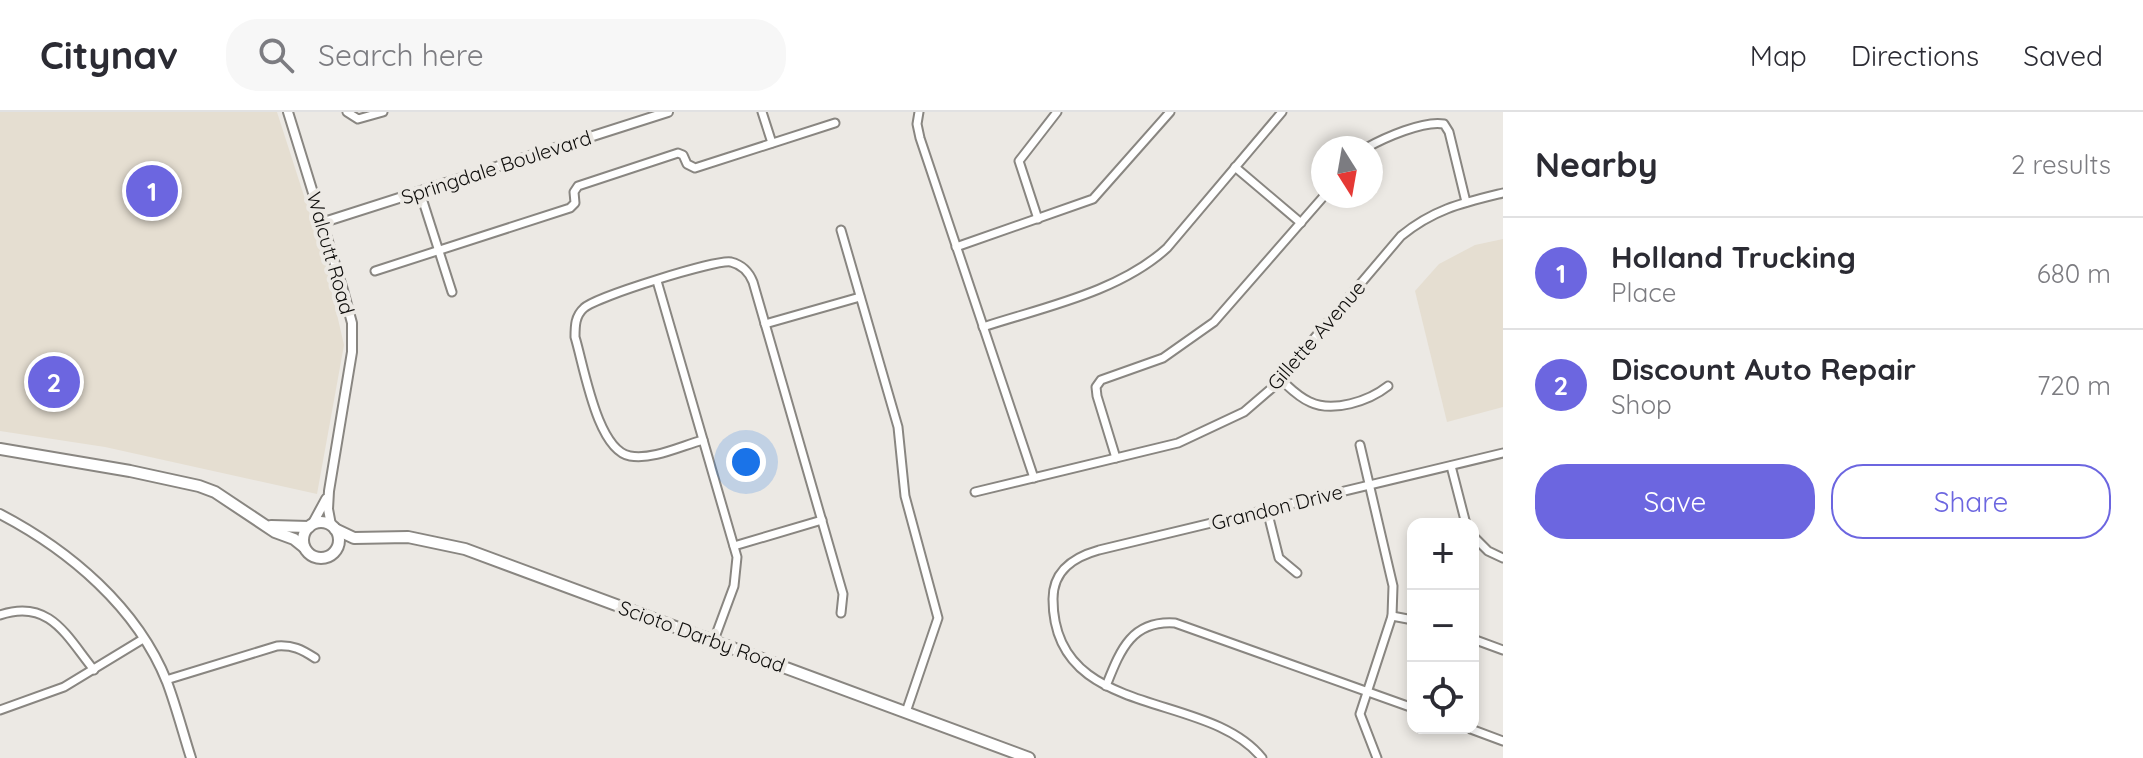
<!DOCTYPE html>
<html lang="en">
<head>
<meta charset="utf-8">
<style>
  body { margin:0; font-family:Quicksand,sans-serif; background:#f7f7f7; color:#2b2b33 }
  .controls { position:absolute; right:24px; bottom:24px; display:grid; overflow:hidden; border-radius:16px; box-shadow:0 4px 12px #0003 }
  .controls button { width:72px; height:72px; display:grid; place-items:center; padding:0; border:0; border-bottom:2px solid #e1e1e2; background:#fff; color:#2b2b33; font:40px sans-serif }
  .compass { position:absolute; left:1311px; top:24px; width:72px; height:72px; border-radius:50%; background:#fff; box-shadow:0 4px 12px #0003; rotate:169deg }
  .you { position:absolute; left:746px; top:350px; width:28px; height:28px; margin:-20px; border:6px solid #fff; border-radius:50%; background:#1a73e8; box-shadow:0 0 0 12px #1a73e833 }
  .badge { display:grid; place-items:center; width:52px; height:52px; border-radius:50%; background:#6c66e0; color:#fff; font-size:26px; font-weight:700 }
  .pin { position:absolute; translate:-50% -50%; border:4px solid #fff; box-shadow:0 2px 8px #0006 }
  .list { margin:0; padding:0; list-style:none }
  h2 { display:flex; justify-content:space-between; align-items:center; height:104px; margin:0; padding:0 32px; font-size:34px }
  h2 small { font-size:26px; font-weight:400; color:#7c7c81 }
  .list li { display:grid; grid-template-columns:52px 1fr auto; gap:24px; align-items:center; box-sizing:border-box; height:112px; padding:0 32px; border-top:2px solid #e1e1e2 }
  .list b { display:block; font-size:30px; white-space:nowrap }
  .list p { margin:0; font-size:26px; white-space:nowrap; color:#7c7c81 }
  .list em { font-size:26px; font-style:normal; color:#7c7c81 }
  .actions { display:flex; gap:16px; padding:24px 32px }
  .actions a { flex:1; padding:18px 0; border:2px solid #6c66e0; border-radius:32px; text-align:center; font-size:28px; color:#6c66e0 }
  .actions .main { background:#6c66e0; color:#fff }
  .icon { flex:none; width:44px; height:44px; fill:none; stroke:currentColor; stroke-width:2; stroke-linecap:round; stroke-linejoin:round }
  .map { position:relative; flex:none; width:1503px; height:646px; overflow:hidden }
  header { display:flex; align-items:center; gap:48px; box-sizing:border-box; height:112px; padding:0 40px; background:#fff; border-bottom:2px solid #e1e1e2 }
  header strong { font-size:38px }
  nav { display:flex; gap:44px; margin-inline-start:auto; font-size:28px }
  .search { width:560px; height:72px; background:#f7f7f7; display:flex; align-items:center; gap:20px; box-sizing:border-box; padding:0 28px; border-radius:32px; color:#7c7c81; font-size:30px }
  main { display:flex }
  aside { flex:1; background:#fff }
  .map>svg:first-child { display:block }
  .built { fill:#e5ded1 }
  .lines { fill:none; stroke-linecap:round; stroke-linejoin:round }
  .minor-casing { stroke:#898681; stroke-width:11 }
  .tertiary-casing { stroke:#898681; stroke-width:12 }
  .secondary-casing { stroke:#898681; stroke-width:14 }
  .minor { stroke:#fff; stroke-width:7 }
  .tertiary { stroke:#fff; stroke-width:8 }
  .secondary { stroke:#fff; stroke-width:10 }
  .labels { text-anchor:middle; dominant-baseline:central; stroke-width:8; stroke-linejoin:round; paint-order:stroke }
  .street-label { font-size:20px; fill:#0f0e0c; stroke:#ece9e4 }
</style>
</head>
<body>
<header>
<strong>Citynav</strong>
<div class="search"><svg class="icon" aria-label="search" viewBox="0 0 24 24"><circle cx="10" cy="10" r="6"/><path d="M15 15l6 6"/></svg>Search here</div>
<nav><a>Map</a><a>Directions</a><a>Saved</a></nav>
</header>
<main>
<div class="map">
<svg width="1503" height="646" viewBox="0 0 1503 646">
  <rect width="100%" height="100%" fill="#ece9e4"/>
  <!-- built -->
  <g class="built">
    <polygon points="0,0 277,0 324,146 344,233 317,382 105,335 0,319"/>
    <polygon points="1503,127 1503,295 1447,310 1415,179 1439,152 1475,133"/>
  </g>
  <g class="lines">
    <!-- minor casing -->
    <g class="minor-casing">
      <g id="minor">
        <polyline points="347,0 358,7 383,0"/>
        <polyline points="762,0 772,31"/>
        <polyline points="919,0 917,12 920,26 1034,366"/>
        <path d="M1366,36C1384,26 1424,8 1444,12L1449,20L1466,90"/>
        <polyline points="1235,55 1301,111"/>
        <polyline points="420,80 452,180"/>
        <polyline points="1038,107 1019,49 1057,0"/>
        <polyline points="841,118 898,315 905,384 938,506 906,600"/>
        <polyline points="956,135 1093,87 1170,0"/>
        <polyline points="375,159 570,96 575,91 574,80 578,74 678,41 683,43 687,52 695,56 835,11"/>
        <polyline points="657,169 737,445 734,474 714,528"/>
        <polyline points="765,212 860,185"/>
        <path d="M983,215C1044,195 1119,180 1167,136L1282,0"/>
        <path d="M1280,267C1289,275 1298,285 1310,290C1333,301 1369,289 1388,274"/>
        <path d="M703,328C681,334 653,348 630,344C597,338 584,254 575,225C575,214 575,204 584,196C595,185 717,147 731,150C743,153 749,160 753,170L843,482L841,501"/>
        <polyline points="1360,333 1393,474 1392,504 1360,602 1377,646"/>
        <polyline points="1116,346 1097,284 1096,275 1101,268 1163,246 1214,210 1324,84"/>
        <polyline points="1451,354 1466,412"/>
        <path d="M975,380L1178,331L1244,300L1272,276L1401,124C1434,97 1462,91 1503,81"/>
        <polyline points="1267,398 1279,446 1297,461"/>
        <polyline points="1473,424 1488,439 1503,446"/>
        <polyline points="734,434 822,408"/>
        <path d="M0,503C50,486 67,525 94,558"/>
        <polyline points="1392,504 1413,508"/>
        <polyline points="1473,527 1503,538"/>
        <path d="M166,568L277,534C293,533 301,537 315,546"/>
        <path d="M1106,574C1120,539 1131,508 1175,511L1413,596"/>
        <polyline points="0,598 64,575 143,527"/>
        <polyline points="1468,616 1503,629"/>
        <path d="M1262,646C1207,577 1053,609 1053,487C1053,458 1074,445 1099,438L1503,341"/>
      </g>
    </g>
    <!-- tertiary casing -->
    <g class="tertiary-casing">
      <g id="tertiary">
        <polyline points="288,0 343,178 352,211 352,240 329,379 328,397 331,413"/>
        <polyline points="324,110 668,0"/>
        <path d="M0,402C69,438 137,495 167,570C176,594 183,621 191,646"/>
        <polyline points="313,411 326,387"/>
      </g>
    </g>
    <!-- secondary casing -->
    <g class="secondary-casing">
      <g id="secondary">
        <polyline points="0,337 130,359 199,374 215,380 275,420 294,427 304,435"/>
        <circle cx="321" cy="428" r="18"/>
        <polyline points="271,414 309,415"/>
        <polyline points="335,417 354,426 408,425 465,437 1029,646"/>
      </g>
    </g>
    <!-- minor -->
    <use href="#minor" class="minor"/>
    <!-- tertiary -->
    <use href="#tertiary" class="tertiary"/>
    <!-- secondary -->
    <use href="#secondary" class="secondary"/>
  </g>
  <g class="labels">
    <!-- street labels -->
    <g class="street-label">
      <text transform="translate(496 55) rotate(-18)">Springdale Boulevard</text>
      <text transform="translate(331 141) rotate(74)">Walcutt Road</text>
      <text transform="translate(1316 223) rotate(-49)">Gillette Avenue</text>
      <text transform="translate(1277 395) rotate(-14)">Grandon Drive</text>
      <text transform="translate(702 524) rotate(20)">Scioto Darby Road</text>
    </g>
  </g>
</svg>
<div class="controls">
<button>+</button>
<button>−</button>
<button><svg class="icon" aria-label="locate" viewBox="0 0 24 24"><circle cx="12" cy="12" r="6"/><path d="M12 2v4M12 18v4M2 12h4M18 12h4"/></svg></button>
</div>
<svg class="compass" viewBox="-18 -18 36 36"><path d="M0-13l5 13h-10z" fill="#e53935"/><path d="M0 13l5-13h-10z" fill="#7c7c81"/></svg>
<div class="you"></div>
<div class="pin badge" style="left:152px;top:79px">1</div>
<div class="pin badge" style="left:54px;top:270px">2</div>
</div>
<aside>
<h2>Nearby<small>2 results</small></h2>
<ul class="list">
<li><span class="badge">1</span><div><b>Holland Trucking</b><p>Place</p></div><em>680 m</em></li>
<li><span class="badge">2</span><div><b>Discount Auto Repair</b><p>Shop</p></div><em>720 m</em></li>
</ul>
<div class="actions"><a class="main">Save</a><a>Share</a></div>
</aside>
</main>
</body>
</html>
